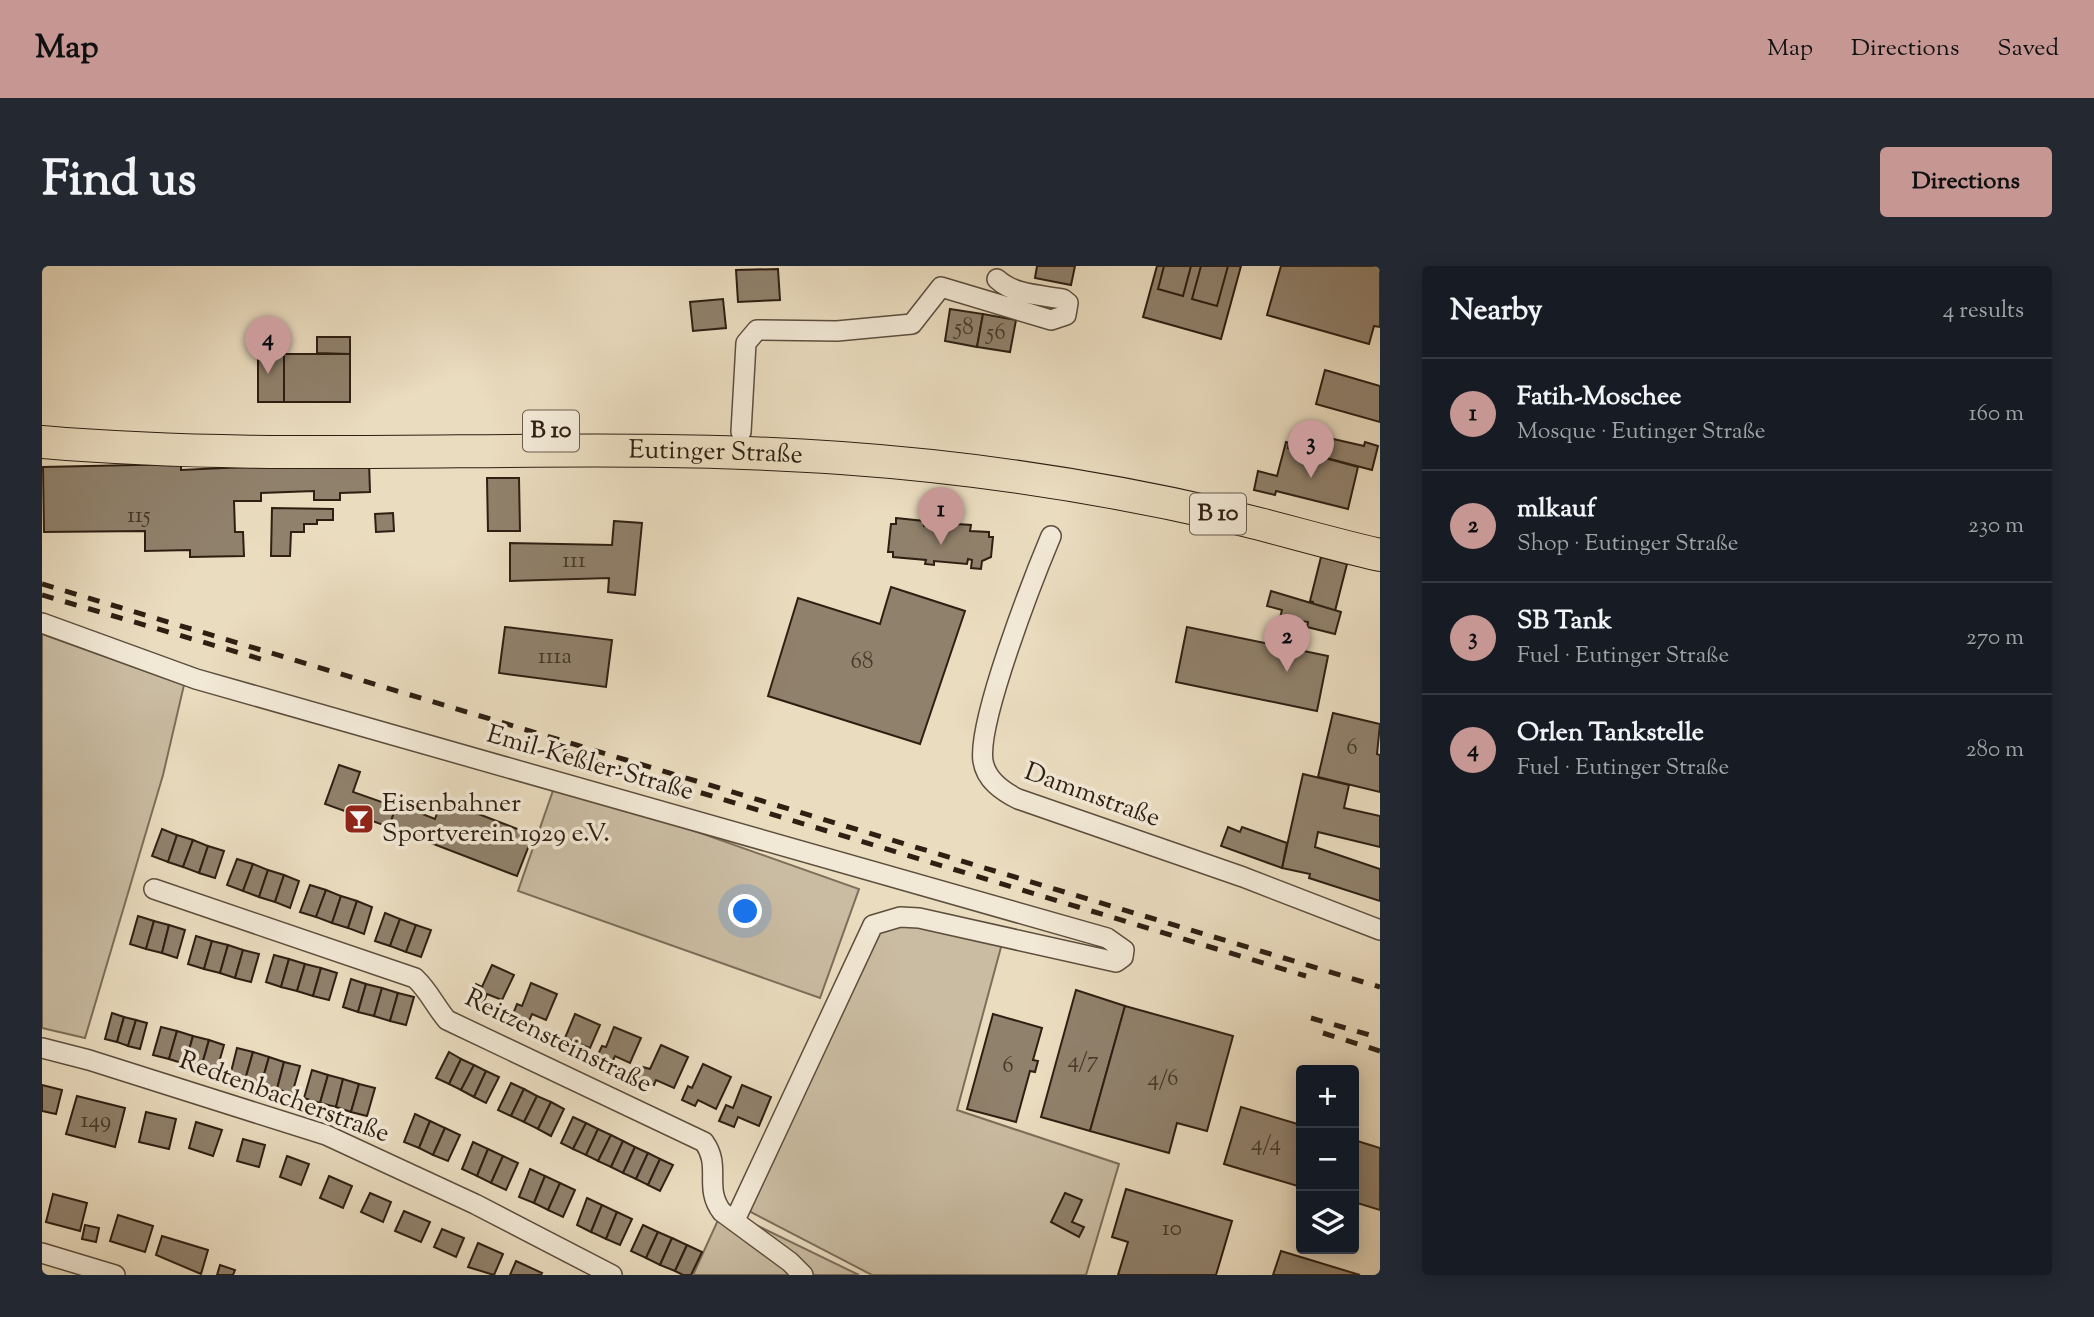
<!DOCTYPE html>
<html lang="en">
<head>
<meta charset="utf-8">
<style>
  body { margin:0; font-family:"Sorts Mill Goudy",serif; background:#242831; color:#f1f3f6 }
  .controls { position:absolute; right:21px; bottom:21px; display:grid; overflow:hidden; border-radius:7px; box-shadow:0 4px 18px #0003 }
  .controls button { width:63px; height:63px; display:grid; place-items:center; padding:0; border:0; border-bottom:2px solid #363941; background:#171b24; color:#f1f3f6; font:35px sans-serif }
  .you { position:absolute; left:704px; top:646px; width:24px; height:24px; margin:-18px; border:5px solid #fff; border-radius:50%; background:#1a73e8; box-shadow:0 0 0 10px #1a73e833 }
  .badge { display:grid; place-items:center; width:46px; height:46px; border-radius:50%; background:#c59692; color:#111; font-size:23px; font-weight:700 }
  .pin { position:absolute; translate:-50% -58px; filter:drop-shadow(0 2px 4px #0008) }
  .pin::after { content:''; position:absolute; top:37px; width:24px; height:21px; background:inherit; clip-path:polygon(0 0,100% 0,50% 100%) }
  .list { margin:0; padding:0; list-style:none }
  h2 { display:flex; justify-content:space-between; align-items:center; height:91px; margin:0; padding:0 28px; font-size:30px }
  h2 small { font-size:23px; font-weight:400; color:#9ea1a6 }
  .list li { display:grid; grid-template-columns:46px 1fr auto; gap:21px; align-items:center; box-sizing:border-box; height:112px; padding:0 28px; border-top:2px solid #363941 }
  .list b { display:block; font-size:26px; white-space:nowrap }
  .list p { margin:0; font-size:23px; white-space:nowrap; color:#9ea1a6 }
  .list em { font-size:23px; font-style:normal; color:#9ea1a6 }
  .icon { flex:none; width:38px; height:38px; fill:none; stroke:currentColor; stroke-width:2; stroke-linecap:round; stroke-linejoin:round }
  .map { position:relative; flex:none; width:1338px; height:1009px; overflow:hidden; border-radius:7px }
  header { display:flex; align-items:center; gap:42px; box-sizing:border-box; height:98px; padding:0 35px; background:#c59692; color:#111 }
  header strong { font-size:33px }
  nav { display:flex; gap:38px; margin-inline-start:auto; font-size:24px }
  .intro { display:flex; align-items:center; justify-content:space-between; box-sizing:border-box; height:168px; padding:0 42px }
  h1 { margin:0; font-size:49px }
  .button { padding:18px 32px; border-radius:7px; background:#c59692; color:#111; font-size:24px; font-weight:700 }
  main { display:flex; gap:42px; padding:0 42px }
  aside { flex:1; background:#171b24; border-radius:7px; box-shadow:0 4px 18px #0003 }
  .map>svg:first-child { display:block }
  .green { fill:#cabca2; stroke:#7c6e5a; stroke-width:2 }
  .building { fill:#90816c; stroke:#2e1f12; stroke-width:2 }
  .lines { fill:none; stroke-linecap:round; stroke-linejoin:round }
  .minor-casing { stroke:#5d4e3d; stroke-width:22 }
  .primary-casing { stroke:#2e1f12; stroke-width:34 }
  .minor { stroke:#f1e8d5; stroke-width:19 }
  .primary { stroke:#eadcbf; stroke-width:32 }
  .rail { stroke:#2e1f12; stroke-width:5; stroke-dasharray:12 12; stroke-linecap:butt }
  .labels { text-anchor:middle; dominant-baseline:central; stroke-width:7; stroke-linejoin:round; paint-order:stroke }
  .number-label { font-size:23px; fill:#463828 }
  .shield { fill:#f1e8d5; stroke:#685b4c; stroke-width:2 }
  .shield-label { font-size:24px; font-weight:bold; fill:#2e1f12 }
  .street-label { font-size:26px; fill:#2e1f12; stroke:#f1e8d5 }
  .poi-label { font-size:26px; fill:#2e1f12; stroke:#f1e8d5; text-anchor:start }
</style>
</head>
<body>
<header>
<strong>Map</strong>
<nav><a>Map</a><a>Directions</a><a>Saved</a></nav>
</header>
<div class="intro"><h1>Find us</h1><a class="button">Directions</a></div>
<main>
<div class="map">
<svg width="1338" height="1009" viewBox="0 0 1338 1009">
  <rect width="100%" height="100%" fill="#eadcbf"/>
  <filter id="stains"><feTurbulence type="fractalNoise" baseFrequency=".00286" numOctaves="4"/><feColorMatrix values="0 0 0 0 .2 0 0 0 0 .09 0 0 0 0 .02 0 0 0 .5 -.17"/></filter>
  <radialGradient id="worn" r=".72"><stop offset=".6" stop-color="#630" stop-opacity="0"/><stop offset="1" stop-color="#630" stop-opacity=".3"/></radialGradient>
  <!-- green -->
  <g class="green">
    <polygon points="0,368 142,419 121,509 43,772 0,762"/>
    <polygon points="514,516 817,623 778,732 476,625"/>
    <polygon points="858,651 962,670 915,844 1077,898 1044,1009 830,1009 703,943 831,659"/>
    <polygon points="681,943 817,1009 651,1009"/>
  </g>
  <!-- building -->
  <g class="building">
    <polygon points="995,0 1033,0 1029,19 993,12"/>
    <polygon points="1115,0 1199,0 1179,73 1101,51"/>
    <polygon points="1122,0 1149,0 1141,30 1116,23"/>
    <polygon points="1159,0 1186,0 1175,40 1150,33"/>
    <polygon points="1239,0 1338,0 1338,61 1332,60 1327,78 1225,49"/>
    <polygon points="736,3 738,34 696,36 694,4"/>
    <polygon points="681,33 684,62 651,65 648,36"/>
    <polygon points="908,43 941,48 935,81 903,75"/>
    <polygon points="941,48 974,54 968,86 935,81"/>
    <polygon points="275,71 308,71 308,88 275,87"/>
    <rect x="216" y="74" width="26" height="62"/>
    <rect x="242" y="88" width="66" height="48"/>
    <polygon points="1283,104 1338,120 1338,156 1274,138"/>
    <polygon points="1265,167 1322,180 1323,176 1336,180 1330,204 1246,182 1249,169 1263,173"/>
    <polygon points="1244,176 1247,177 1246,182 1316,201 1306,243 1234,225 1233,229 1212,224 1216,205 1235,210"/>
    <polygon points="327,195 328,226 298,227 298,234 272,234 272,225 219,227 219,235 192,235 193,266 201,266 202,290 148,291 148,284 103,285 103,265 2,266 1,201 139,198 139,204"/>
    <polygon points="445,212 477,212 478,265 446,265"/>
    <polygon points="230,242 291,243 291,254 275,254 275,258 262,258 262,266 249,266 248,290 229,290"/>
    <polygon points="351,247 352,265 334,266 333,248"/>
    <polygon points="854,252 882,255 882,260 885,260 885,256 898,257 897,261 901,261 901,257 929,259 928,265 947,266 947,271 951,271 949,291 940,295 939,303 929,302 930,294 926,293 925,298 892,295 892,299 883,298 884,294 851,291 851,286 846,286 849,258 854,258"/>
    <polygon points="572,255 600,257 593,329 566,326 567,312 468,315 468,277 570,279"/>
    <polygon points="1279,291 1305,298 1293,345 1271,339 1271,336 1268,335"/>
    <polygon points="849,321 923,345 878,478 726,430 756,332 838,358"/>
    <polygon points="1229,325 1299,346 1293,368 1265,361 1266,356 1238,352 1240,344 1225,340"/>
    <polygon points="463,361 570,374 564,421 457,407"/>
    <polygon points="1145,361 1286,390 1275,445 1134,416"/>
    <polygon points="1291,447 1338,458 1335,488 1338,489 1338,526 1276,511"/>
    <polygon points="297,499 318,506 311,526 354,541 347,561 283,538"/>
    <polygon points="1261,508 1307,519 1302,542 1338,550 1338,581 1276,566 1273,581 1338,603 1338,635 1267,612 1268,608 1240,602"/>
    <polygon points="400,534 491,569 475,610 347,561 355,538 393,553"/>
    <polygon points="1186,561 1198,566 1200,561 1245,577 1240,602 1179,580"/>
    <polygon points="120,563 135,569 126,596 110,590"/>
    <polygon points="135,569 151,574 141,601 126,596"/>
    <polygon points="151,574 166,580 157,607 141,601"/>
    <polygon points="166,580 182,585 173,612 157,607"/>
    <polygon points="195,593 211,598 201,625 185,619"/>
    <polygon points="211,598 226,604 217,631 201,625"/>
    <polygon points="226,604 242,609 233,636 217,631"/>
    <polygon points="242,609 257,615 248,642 233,636"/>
    <polygon points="268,619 284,624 274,651 258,646"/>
    <polygon points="284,624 299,630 290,657 274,651"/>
    <polygon points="299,630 315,635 306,662 290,657"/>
    <polygon points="315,635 330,641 322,668 306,662"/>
    <polygon points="343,647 358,653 348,680 333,675"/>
    <polygon points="96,650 112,655 104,683 88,678"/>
    <polygon points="358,653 374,659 364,686 348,680"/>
    <polygon points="112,655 127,659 120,687 104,683"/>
    <polygon points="127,659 143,664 135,692 120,687"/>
    <polygon points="374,659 389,664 379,691 364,686"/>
    <polygon points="154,670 170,675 162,703 146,698"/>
    <polygon points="170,675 186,679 178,707 162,703"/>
    <polygon points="186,679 201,684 193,712 178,707"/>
    <polygon points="201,684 217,688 209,716 193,712"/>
    <polygon points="232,689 247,693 239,721 224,716"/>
    <polygon points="247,693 263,698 255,725 239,721"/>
    <polygon points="263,698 279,702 271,730 255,725"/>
    <polygon points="450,699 472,709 460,734 445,728 440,739 427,733 434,718 440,721"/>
    <polygon points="279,702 295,707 287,734 271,730"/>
    <polygon points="309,713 324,718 316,746 301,741"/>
    <polygon points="489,717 515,728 504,754 490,748 485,760 469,753 475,738 480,740"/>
    <polygon points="324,718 340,722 332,750 316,746"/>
    <polygon points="340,722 356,727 348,755 332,750"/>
    <polygon points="1034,724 1083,740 1048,865 999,851"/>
    <polygon points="356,727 372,731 364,759 348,755"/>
    <polygon points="1083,740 1191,770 1165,865 1135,857 1127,887 1048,865"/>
    <polygon points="70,747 82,751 75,776 63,773"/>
    <polygon points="533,748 558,759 548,782 523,772"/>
    <polygon points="951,748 1000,762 991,794 996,795 993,806 988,805 974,856 925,843"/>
    <polygon points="82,751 94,754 86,780 75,776"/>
    <polygon points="94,754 105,757 98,783 86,780"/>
    <polygon points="119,761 135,765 127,793 111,789"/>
    <polygon points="572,761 599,772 588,797 573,790 569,799 554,793 560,780 564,781"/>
    <polygon points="135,765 151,770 143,798 127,793"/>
    <polygon points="151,770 167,774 159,802 143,798"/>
    <polygon points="167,774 182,779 174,807 159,802"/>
    <polygon points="619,779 646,791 632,822 614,814 612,819 596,812 601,801 608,803"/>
    <polygon points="195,782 211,786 203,814 188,810"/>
    <polygon points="211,786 227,791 219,819 203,814"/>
    <polygon points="407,786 419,793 407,818 394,812"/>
    <polygon points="227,791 242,796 235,823 219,819"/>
    <polygon points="419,793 432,799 419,824 407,818"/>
    <polygon points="242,796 258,800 250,828 235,823"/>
    <polygon points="661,798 689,811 674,843 656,834 653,840 640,834 646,820 650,822"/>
    <polygon points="432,799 444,805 432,831 419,824"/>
    <polygon points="270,804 286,809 278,837 262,832"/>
    <polygon points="444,805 457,811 444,837 432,831"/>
    <polygon points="286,809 301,813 294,841 278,837"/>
    <polygon points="301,813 317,818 309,846 294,841"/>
    <polygon points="469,817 482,823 469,850 456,844"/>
    <polygon points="317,818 333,822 325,850 309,846"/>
    <polygon points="0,819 20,824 14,848 0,845"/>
    <polygon points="700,819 729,831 717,860 696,851 692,861 677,855 684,839 691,842"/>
    <polygon points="482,823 495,830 482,856 469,850"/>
    <polygon points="35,830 83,842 73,881 24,868"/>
    <polygon points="495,830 509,836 496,863 482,856"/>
    <polygon points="509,836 522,843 509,870 496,863"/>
    <polygon points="1199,841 1259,859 1259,921 1182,898"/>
    <polygon points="104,846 134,853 127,883 97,876"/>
    <polygon points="373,848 388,855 377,882 362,876"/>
    <polygon points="531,851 544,857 531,883 519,877"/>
    <polygon points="388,855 403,862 391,889 377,882"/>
    <polygon points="154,856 180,864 171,890 147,882"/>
    <polygon points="544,857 556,863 544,889 531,883"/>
    <polygon points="403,862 418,869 406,895 391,889"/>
    <polygon points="556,863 569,869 556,895 544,889"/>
    <polygon points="569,869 581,875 569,901 556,895"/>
    <polygon points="201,873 223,879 217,901 195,895"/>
    <polygon points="1312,874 1338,882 1338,944 1312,936"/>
    <polygon points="581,875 593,881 581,907 569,901"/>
    <polygon points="431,876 446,883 435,910 420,903"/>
    <polygon points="593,881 606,887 594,913 581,907"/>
    <polygon points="446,883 461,890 449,917 435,910"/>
    <polygon points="606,887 618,893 606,919 594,913"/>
    <polygon points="245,890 267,898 259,919 238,911"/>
    <polygon points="461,890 476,897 464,924 449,917"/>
    <polygon points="618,893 631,899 618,925 606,919"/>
    <polygon points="488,903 503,910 492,937 477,931"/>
    <polygon points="287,910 310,920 301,942 278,932"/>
    <polygon points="503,910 518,917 506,944 492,937"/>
    <polygon points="518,917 533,924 521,951 506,944"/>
    <polygon points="1084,923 1190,955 1174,1009 1076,1009 1086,976 1070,971"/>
    <polygon points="328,927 349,936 341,956 319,946"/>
    <polygon points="1023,927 1040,934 1030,956 1042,961 1037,971 1009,956"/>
    <polygon points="11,928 45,937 38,965 4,956"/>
    <polygon points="545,932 560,939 549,966 535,959"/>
    <polygon points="560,939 575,946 564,973 549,966"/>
    <polygon points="362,945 388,956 379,976 353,965"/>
    <polygon points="575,946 590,953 578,979 564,973"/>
    <polygon points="76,949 111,960 103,986 68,975"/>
    <polygon points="43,959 57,962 54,976 40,973"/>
    <polygon points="601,959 616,966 604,992 589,985"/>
    <polygon points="400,963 422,972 414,991 392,981"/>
    <polygon points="616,966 630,972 618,999 604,992"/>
    <polygon points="120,970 166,984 159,1008 114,989"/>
    <polygon points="630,972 645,979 633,1005 618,999"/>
    <polygon points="436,977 461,988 452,1009 426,1001"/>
    <polygon points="645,979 660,986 649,1009 641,1009 633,1005"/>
    <polygon points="1239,985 1318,1009 1231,1009"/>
    <polygon points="474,995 500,1007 499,1009 468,1009"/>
    <polygon points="178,999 193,1004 191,1009 175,1009"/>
  </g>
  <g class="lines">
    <!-- minor casing -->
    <g class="minor-casing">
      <g id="minor">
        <path d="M699,166L704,77L715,64L795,65L870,58L899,21L1009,54L1024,49L1026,37L1021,33C999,29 972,29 955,13"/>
        <path d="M1009,270C991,313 935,456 941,495C944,514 960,525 976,533L1201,611L1338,664"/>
        <polyline points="0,357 154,413 1065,672 1082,684 1081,691 1074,696 877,652 858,651 831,659 693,954"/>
        <path d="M112,623L373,712C387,725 393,740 405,754L662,876C680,901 661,921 680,946L748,996L761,1009"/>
        <polyline points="0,782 47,794 284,869 433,938 570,1009"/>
        <polyline points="0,987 73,1009"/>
      </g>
    </g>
    <!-- primary casing -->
    <g class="primary-casing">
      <g id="primary">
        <path id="s1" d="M0,176C266,199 533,173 799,192C927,201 1055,220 1181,249C1233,261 1285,277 1338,289"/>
      </g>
    </g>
    <!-- minor -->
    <use href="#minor" class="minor"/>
    <!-- primary -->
    <use href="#primary" class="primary"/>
    <!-- rail -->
    <g class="rail">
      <polyline points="0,318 1338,721"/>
      <polyline points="0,329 222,394"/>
      <polyline points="521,485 1264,710"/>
      <polyline points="1269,752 1338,772"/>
      <polyline points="1281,767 1338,785"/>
    </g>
  </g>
  <!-- icons -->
  <defs>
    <g id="bar-square" transform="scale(1.575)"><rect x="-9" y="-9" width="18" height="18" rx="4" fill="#8f2418" stroke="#f1e8d5"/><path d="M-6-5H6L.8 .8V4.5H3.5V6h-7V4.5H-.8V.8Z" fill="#fff"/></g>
  </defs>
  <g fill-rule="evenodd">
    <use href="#bar-square" x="317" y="553"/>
  </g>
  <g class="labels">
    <!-- number labels -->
    <g class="number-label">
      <text x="922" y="62">58</text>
      <text x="954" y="67">56</text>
      <text x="97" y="250">115</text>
      <text x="532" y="295">111</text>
      <text x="513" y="391">111a</text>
      <text x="820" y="396">68</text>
      <text x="1310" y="482">6</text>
      <text x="1041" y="795">4/7</text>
      <text x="966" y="800">6</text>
      <text x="1121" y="813">4/6</text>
      <text x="54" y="855">149</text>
      <text x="1224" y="878">4/4</text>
      <text x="1130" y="963">10</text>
    </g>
    <!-- shield labels -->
    <g class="shield">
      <rect x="481" y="144.5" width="56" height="41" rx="5"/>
      <rect x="1148" y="227.5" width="56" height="41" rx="5"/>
    </g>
    <g class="shield-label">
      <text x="509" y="165">B 10</text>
      <text x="1176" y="248">B 10</text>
    </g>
    <!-- street labels -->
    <g class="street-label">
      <text stroke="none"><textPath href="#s1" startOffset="674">Eutinger Straße</textPath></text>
      <text transform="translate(548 498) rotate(16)">Emil-Keßler-Straße</text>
      <text transform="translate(1050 530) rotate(20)">Dammstraße</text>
      <text transform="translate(516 776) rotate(26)">Reitzensteinstraße</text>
      <text transform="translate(242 832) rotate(20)">Redtenbacherstraße</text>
    </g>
    <!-- poi labels -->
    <g class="poi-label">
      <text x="340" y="538">Eisenbahner<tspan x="340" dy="30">Sportverein 1929 e.V.</tspan></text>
    </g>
  </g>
  <rect width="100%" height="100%" filter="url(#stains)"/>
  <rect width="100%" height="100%" fill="url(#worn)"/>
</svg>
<div class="controls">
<button>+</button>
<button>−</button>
<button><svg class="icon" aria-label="layers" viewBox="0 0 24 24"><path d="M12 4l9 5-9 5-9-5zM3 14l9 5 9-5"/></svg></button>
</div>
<div class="you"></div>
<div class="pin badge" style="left:899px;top:279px">1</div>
<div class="pin badge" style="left:1245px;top:406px">2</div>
<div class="pin badge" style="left:1269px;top:212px">3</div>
<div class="pin badge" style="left:226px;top:108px">4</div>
</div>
<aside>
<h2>Nearby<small>4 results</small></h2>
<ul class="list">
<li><span class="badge">1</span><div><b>Fatih-Moschee</b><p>Mosque · Eutinger Straße</p></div><em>160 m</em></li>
<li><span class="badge">2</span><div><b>mlkauf</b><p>Shop · Eutinger Straße</p></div><em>230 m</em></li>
<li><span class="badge">3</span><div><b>SB Tank</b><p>Fuel · Eutinger Straße</p></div><em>270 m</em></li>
<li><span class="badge">4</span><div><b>Orlen Tankstelle</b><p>Fuel · Eutinger Straße</p></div><em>280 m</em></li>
</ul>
</aside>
</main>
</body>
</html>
